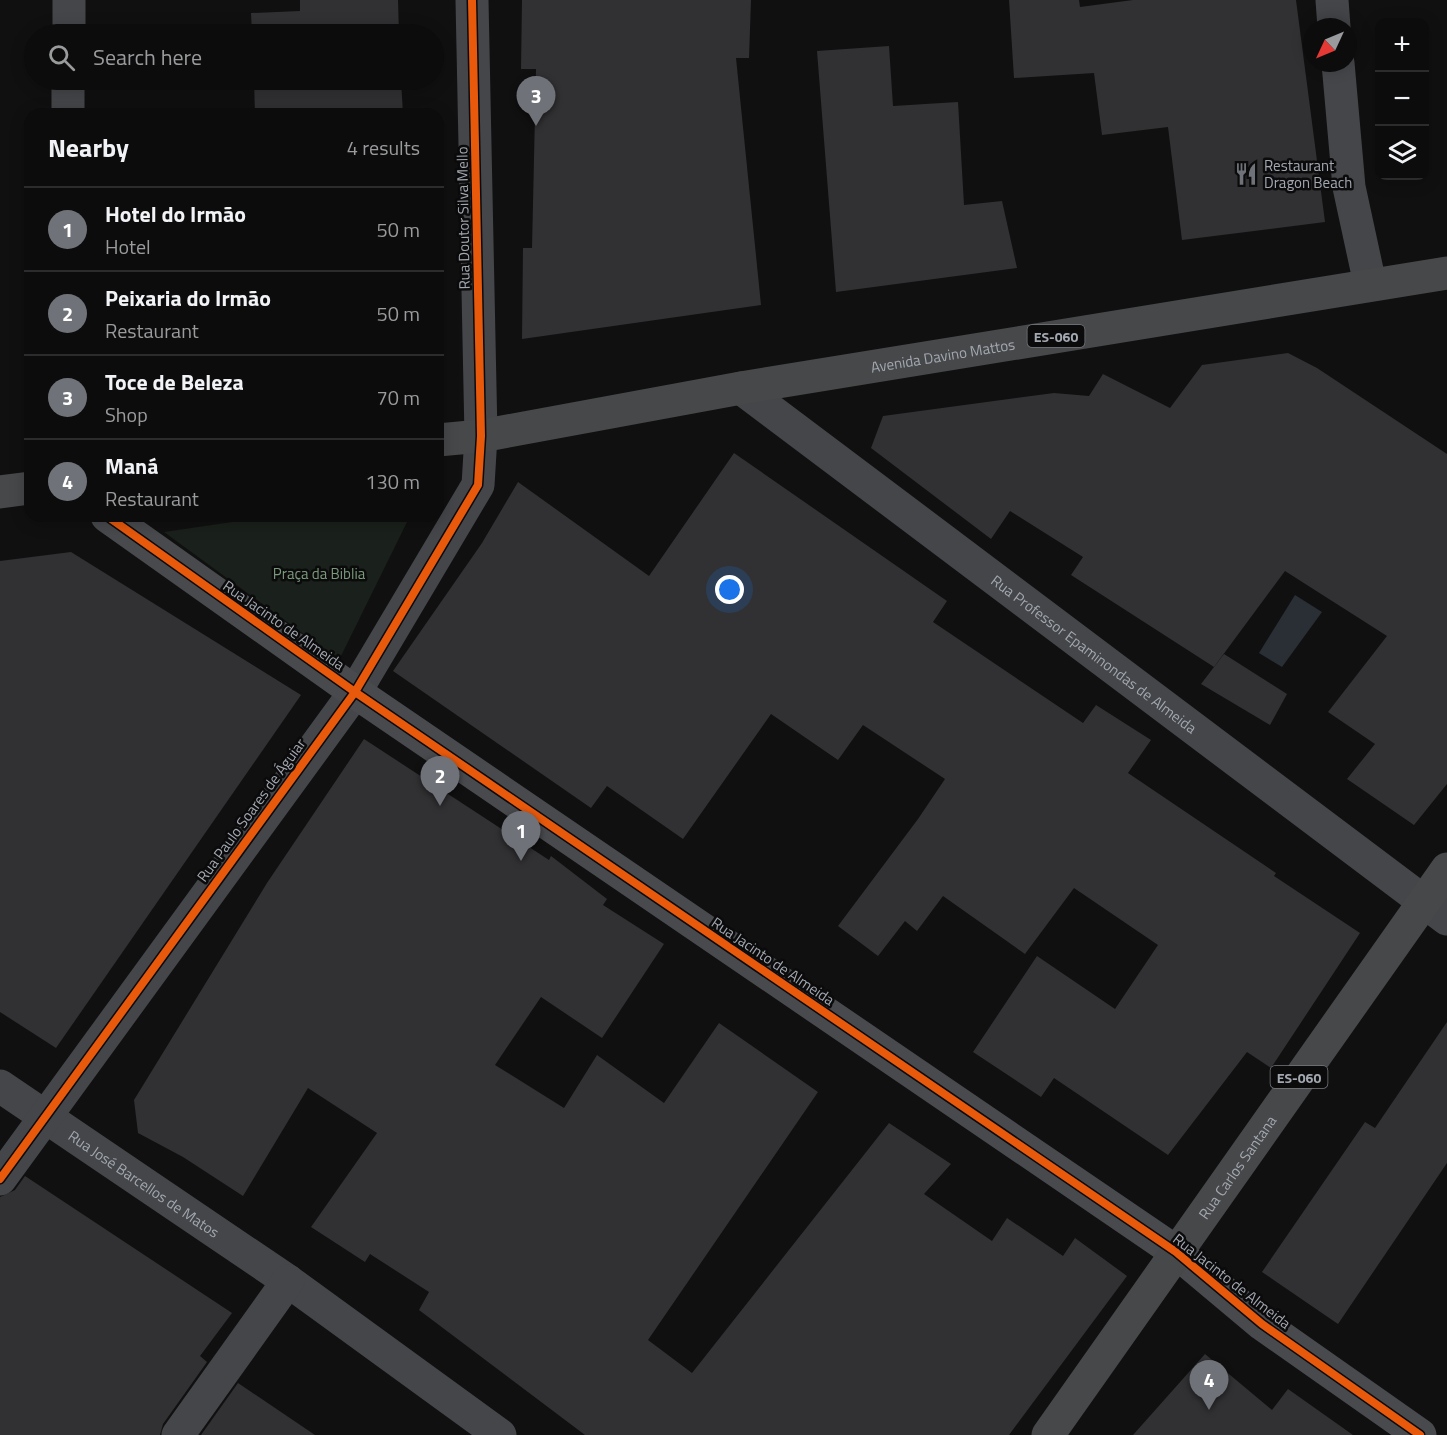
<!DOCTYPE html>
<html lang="en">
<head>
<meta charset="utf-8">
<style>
  body { margin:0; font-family:"Titillium Web",sans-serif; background:#1a1a1b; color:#f1f3f6 }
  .controls { position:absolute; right:18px; top:18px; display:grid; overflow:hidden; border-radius:12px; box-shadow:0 3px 15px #0003 }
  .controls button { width:54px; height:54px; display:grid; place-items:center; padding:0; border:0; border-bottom:2px solid #2c2c2e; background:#0c0c0d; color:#f1f3f6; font:30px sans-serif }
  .compass { position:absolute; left:1303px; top:18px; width:54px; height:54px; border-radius:50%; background:#0c0c0d; box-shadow:0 3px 15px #0003; rotate:226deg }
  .you { position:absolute; left:730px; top:590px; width:21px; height:21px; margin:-15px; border:4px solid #fff; border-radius:50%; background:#1a73e8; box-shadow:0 0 0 9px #1a73e833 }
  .badge { display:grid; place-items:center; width:39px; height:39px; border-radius:50%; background:#6f7278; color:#fff; font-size:20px; font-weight:700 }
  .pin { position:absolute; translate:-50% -50px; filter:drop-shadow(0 2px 3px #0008) }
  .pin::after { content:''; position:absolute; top:32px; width:21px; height:18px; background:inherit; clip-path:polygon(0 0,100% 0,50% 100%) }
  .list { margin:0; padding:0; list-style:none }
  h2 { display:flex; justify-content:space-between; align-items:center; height:78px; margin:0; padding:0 24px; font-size:26px }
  h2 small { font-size:20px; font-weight:400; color:#9a9b9d }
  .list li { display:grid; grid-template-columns:39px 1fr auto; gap:18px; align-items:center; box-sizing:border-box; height:84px; padding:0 24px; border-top:2px solid #2c2c2e }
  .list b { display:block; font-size:22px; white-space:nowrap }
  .list p { margin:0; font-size:20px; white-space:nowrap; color:#9a9b9d }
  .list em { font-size:20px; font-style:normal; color:#9a9b9d }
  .icon { flex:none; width:33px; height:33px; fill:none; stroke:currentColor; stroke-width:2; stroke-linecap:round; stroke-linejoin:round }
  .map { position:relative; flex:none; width:1447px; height:1435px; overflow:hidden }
  .search { position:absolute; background:#0c0c0d; box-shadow:0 3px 15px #0003; left:24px; top:24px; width:420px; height:66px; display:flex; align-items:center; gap:15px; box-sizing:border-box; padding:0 21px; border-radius:33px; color:#9a9b9d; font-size:22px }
  .panel { position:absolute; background:#0c0c0d; box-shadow:0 3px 15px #0003; left:24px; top:108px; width:420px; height:414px; border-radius:18px }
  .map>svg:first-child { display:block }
  .green { fill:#1a201b }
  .water { fill:#292f34 }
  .building { fill:#313133 }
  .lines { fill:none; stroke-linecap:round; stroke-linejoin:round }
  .street { stroke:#444649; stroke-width:33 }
  .secondary { stroke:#484a4d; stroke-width:33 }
  .primary { stroke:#47484a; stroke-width:33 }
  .cycleway-casing { stroke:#0b0b0c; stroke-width:11 }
  .cycleway { stroke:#e8590c; stroke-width:8 }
  .labels { text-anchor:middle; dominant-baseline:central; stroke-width:5; stroke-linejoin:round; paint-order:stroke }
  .shield { fill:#0b0b0c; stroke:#75787f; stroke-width:1.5 }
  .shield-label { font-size:14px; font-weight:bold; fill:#a2a7b0 }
  .poi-label { font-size:15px; fill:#a2a7b0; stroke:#0b0b0c; text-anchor:start }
  .street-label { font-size:15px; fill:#a2a7b0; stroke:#0b0b0c }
  .park-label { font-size:15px; fill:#7b997c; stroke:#0b0b0c }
</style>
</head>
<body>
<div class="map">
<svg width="1447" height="1435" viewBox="0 0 1447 1435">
  <rect width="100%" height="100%" fill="#101011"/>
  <!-- green -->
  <polygon class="green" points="274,516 410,516 339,660 164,532"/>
  <!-- water -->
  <polygon class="water" points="1295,595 1322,612 1282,667 1259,653"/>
  <!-- building -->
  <g class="building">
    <polygon points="300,0 398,0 399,34 252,34 251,13 300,11"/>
    <polygon points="522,0 751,0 749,58 736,58 761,305 522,339 523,248 532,248 536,69 521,69"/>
    <polygon points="1009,0 1079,0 1080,7 1133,0 1296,0 1325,222 1182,240 1168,127 1102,135 1094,73 1014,78"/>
    <polygon points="889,46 893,106 958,102 964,205 1002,201 1017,268 836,292 817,51"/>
    <polygon points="254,80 401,80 403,114 255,114"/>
    <polygon points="1288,353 1317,368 1447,454 1447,784 1414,825 1347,779 1375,744 1328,712 1387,636 1285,571 1214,667 1071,575 1083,557 1010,511 991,539 871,448 883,416 1054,393 1089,396 1103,374 1170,408 1202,365"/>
    <polygon points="734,453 947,601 933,622 1083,723 1096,705 1151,740 1128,773 1276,873 1274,876 1360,933 1271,1068 1247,1052 1168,1155 1054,1078 1041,1097 973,1052 1037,956 1115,1009 1158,945 1074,888 1025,954 943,896 917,931 905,921 878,956 838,926 918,819 945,779 863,725 838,760 771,714 683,839 607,786 591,808 393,671 482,543 518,482 649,576"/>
    <polygon points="71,552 301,695 56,1048 0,1012 0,561"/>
    <polygon points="1224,654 1287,694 1270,725 1201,684"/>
    <polygon points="364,739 549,860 551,856 607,899 603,905 664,944 602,1038 541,997 495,1065 564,1108 597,1055 664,1103 719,1023 818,1092 648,1340 692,1373 889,1123 951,1164 924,1194 992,1241 1007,1218 1063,1256 1075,1238 1127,1276 1009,1435 585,1435 419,1310 429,1292 370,1254 365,1262 311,1227 377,1133 308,1088 243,1196 183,1157 138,1133 134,1100 267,883"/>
    <polygon points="1447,1022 1447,1163 1338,1324 1262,1272 1365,1122 1375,1128"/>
    <polygon points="25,1176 232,1313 200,1356 207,1362 163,1424 160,1435 0,1435 0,1197 15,1190"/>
    <polygon points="1205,1354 1272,1410 1288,1389 1353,1435 1133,1435"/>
    <polygon points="238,1383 315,1435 201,1435"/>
  </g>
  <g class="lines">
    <!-- street -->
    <g class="street">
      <polyline points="1332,0 1334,27"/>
      <polyline points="69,34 69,0"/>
      <polyline points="1338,63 1349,187 1370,284"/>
      <polyline points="68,114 68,80"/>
      <path id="s1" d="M741,388L1447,919"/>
      <path id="s2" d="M0,1086L288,1281L500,1435"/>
      <polyline points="0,1179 355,692 478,485 481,436 472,0"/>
      <polyline points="178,1435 288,1281"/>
    </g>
    <!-- secondary -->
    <polyline class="secondary" points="107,516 355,692 1176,1252 1262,1324 1420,1435"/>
    <!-- primary -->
    <g class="primary">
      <path id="s3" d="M438,440L481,436L741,388L1447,273"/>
      <polyline points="0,492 30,488"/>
      <path id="s4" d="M1048,1435L1447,869"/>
    </g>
    <!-- cycleway casing -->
    <g class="cycleway-casing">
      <g id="cycleway">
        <polyline points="107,516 355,692 1176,1252 1262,1324 1420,1435"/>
        <polyline points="0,1179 355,692 478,485 481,436 472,0"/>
      </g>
    </g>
    <!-- cycleway -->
    <use href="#cycleway" class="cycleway"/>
  </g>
  <!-- icons -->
  <defs>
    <g id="restaurant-bare" transform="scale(1.8)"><path d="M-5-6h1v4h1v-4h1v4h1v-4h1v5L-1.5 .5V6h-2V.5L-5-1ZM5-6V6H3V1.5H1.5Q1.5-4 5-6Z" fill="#6f7278" stroke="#0b0b0c" stroke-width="2.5" paint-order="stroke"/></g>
  </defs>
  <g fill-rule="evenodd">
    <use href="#restaurant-bare" x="1246" y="174"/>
  </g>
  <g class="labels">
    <!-- shield labels -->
    <g class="shield">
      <rect x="1027.5" y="325" width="57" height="22" rx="4.5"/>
      <rect x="1270.5" y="1066" width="57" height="22" rx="4.5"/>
    </g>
    <g class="shield-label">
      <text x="1056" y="336">ES-060</text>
      <text x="1299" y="1077">ES-060</text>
    </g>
    <!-- poi labels -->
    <g class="poi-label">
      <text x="1264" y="165">Restaurant<tspan x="1264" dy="17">Dragon Beach</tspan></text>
    </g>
    <!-- street labels -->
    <g class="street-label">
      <text transform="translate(463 218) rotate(-91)">Rua Doutor Silva Mello</text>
      <text stroke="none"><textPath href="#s3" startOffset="512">Avenida Davino Mattos</textPath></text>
      <text transform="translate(284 625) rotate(35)">Rua Jacinto de Almeida</text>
      <text stroke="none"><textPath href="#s1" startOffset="442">Rua Professor Epaminondas de Almeida</textPath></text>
      <text transform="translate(251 810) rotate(-54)">Rua Paulo Soares de Águiar</text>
      <text transform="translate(773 961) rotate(34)">Rua Jacinto de Almeida</text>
      <text stroke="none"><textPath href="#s4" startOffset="328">Rua Carlos Santana</textPath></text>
      <text stroke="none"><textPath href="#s2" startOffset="174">Rua José Barcellos de Matos</textPath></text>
      <text transform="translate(1232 1281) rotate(38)">Rua Jacinto de Almeida</text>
    </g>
    <!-- park labels -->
    <g class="park-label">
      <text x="319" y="573">Praça da Biblia</text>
    </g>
  </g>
</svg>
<div class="controls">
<button>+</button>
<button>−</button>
<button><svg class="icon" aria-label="layers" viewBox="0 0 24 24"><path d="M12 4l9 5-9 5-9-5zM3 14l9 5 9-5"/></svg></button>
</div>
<svg class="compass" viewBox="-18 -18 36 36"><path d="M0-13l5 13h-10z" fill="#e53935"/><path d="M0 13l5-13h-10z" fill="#9a9b9d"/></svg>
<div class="you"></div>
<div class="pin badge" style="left:521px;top:861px">1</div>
<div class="pin badge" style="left:440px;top:806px">2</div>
<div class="pin badge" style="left:536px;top:126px">3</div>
<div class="pin badge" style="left:1209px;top:1410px">4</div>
<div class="search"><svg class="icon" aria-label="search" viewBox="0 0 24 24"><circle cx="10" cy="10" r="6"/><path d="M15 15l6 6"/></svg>Search here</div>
<section class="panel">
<h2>Nearby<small>4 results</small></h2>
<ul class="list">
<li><span class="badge">1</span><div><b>Hotel do Irmão</b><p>Hotel</p></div><em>50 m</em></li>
<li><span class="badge">2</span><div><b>Peixaria do Irmão</b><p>Restaurant</p></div><em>50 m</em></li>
<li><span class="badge">3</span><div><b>Toce de Beleza</b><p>Shop</p></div><em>70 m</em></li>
<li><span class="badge">4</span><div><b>Maná</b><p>Restaurant</p></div><em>130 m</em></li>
</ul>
</section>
</div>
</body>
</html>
